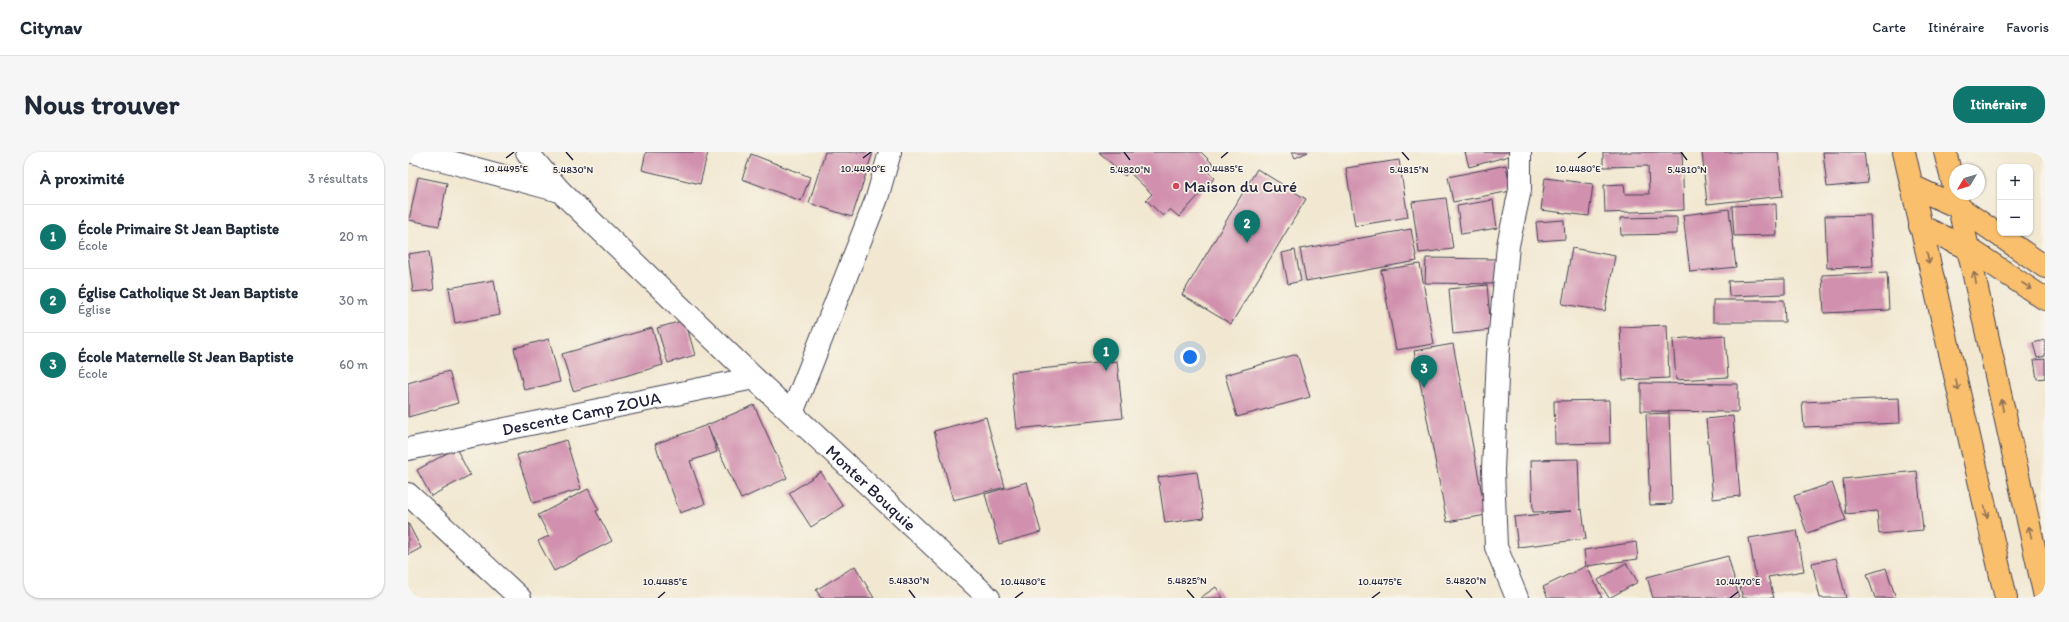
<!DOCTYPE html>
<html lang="fr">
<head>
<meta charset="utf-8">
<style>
  body { margin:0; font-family:Itim,sans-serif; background:#f6f6f7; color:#1f2937 }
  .controls { position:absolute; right:12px; top:12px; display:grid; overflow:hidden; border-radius:8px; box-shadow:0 1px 3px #0004 }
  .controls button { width:36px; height:36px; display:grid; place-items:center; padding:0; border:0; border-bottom:1px solid #e0e1e3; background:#fff; color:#1f2937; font:20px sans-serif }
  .compass { position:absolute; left:1541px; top:12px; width:36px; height:36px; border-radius:50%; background:#fff; box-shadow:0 1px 3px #0004; rotate:232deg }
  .you { position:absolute; left:782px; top:205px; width:14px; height:14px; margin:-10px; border:3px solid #fff; border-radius:50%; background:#1a73e8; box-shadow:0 0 0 6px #1a73e833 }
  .badge { display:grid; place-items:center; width:26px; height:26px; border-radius:50%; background:#0f766e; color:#fff; font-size:13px; font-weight:700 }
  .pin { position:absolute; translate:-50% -33px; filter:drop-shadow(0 1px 2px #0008) }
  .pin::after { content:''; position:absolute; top:21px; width:14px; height:12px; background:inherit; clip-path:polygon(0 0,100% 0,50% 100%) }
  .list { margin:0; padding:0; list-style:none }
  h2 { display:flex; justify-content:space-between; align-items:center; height:52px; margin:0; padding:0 16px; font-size:17px }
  h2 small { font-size:13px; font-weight:400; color:#747a83 }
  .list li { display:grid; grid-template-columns:26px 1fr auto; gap:12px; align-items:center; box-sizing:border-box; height:64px; padding:0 16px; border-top:1px solid #e0e1e3 }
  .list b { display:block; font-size:15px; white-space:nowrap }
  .list p { margin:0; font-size:13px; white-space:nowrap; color:#747a83 }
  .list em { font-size:13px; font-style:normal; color:#747a83 }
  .map { position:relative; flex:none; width:1637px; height:446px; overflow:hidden; border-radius:16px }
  header { display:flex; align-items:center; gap:24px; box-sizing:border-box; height:56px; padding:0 20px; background:#fff; border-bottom:1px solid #e0e1e3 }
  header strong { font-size:19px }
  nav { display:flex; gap:22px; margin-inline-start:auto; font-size:14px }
  .intro { display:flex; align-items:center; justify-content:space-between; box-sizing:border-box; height:96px; padding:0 24px }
  h1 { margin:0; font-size:28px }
  .button { padding:10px 18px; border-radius:16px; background:#0f766e; color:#fff; font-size:14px; font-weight:700 }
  main { display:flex; gap:24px; padding:0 24px }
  aside { flex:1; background:#fff; border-radius:16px; box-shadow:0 1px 3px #0004 }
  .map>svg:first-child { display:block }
  .building { fill:#d191ae }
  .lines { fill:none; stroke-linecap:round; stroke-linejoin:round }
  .minor-casing { stroke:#414052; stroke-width:24 }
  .major-casing { stroke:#414052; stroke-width:24 }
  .highway-casing { stroke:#414052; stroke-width:24 }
  .minor { stroke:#fff; stroke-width:22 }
  .major { stroke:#f9bf6d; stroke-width:22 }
  .highway { stroke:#f9bf6d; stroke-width:22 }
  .oneway { stroke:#8e7054 }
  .ticks { fill:none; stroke:#22223b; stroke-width:1.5 }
  .poi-dot { fill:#d1495b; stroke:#f7f3e8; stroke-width:1.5 }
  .labels { text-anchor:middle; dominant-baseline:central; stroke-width:3.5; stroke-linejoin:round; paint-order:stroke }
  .poi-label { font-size:17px; fill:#22223b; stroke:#f7f3e8; text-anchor:start }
  .street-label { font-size:17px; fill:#22223b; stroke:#f7f3e8 }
  .ticks-label { font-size:10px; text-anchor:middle; fill:#22223b; stroke:#f7f3e8; stroke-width:3.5; stroke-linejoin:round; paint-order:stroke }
</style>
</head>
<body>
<header>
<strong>Citynav</strong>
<nav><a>Carte</a><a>Itinéraire</a><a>Favoris</a></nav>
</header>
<div class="intro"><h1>Nous trouver</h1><a class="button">Itinéraire</a></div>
<main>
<aside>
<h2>À proximité<small>3 résultats</small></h2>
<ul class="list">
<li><span class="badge">1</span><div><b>École Primaire St Jean Baptiste</b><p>École</p></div><em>20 m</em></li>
<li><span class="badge">2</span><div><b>Église Catholique St Jean Baptiste</b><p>Église</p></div><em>30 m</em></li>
<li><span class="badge">3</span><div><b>École Maternelle St Jean Baptiste</b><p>École</p></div><em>60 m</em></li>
</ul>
</aside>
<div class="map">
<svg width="1637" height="446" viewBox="0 0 1637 446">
  <rect width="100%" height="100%" fill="#f7f3e8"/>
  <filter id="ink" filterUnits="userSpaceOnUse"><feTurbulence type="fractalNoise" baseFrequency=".025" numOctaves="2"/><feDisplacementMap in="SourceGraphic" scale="8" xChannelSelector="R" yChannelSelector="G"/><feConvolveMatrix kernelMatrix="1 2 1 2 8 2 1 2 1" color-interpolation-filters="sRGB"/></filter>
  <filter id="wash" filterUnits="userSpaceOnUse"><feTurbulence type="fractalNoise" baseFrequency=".012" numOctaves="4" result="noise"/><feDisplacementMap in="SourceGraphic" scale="16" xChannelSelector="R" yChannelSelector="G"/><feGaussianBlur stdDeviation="0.9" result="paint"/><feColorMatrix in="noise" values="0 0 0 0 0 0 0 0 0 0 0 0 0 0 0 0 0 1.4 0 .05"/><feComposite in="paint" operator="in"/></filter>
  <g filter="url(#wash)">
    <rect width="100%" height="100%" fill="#f2e8d1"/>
    <g id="blocks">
      <!-- building -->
      <g class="building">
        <polygon points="238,0 300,0 292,32 234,18"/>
        <polygon points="417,0 465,0 444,65 401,51"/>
        <polygon points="691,0 793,0 806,13 800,20 807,26 771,65 762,57 755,64 738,48 744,42 721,20 717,24"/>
        <polygon points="884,0 900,0 887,6"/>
        <polygon points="1057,0 1107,0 1108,2 1061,15"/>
        <polygon points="1195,0 1274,0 1276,58 1197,61 1196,33 1216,32 1217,42 1241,42 1240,14 1195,15"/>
        <polygon points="1294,0 1370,0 1375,44 1299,52"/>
        <polygon points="1415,0 1456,0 1460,31 1419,35"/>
        <polygon points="343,2 402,25 393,49 334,27"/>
        <polygon points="991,8 1000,65 947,74 938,16"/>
        <polygon points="1098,13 1103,39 1045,50 1040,25"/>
        <polygon points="849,17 898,47 823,172 774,143"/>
        <polygon points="10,25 39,31 31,74 1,68"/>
        <polygon points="1137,26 1185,32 1181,64 1133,58"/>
        <polygon points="1038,46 1045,97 1011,101 1004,50"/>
        <polygon points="1085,48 1089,76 1053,82 1049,54"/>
        <polygon points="1368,52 1369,83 1326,84 1324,54"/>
        <polygon points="1321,57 1328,115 1282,120 1275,63"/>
        <polygon points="1462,63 1465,114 1419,116 1417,64"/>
        <polygon points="1269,65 1269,82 1213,83 1212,66"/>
        <polygon points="1156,68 1157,87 1130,89 1128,70"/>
        <polygon points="1003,77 1009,109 898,129 892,97"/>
        <polygon points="1164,96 1207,104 1197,159 1154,152"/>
        <polygon points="887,98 893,129 880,132 874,101"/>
        <polygon points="21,99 26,138 5,140 0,102"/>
        <polygon points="1018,106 1089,107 1088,132 1017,131"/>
        <polygon points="1012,112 1026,192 988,198 973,118"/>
        <polygon points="1479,120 1481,158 1416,161 1414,123"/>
        <polygon points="1377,127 1377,142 1321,144 1320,129"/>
        <polygon points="86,128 92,163 47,171 41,136"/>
        <polygon points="1079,133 1083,178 1045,182 1041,137"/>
        <polygon points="1305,148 1376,148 1377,170 1305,170"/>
        <polygon points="277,168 287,203 260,211 249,176"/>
        <polygon points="1259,173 1261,226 1215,228 1212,175"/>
        <polygon points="244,176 255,213 165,239 154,202"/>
        <polygon points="1317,183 1320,225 1268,228 1265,187"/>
        <polygon points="141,187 152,230 116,238 106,196"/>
        <polygon points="1637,188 1637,204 1629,206 1625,191"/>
        <polygon points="1045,192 1078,363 1039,370 1006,199"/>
        <polygon points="889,202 902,245 829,265 817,223"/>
        <polygon points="1637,207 1637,226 1629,227 1626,208"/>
        <polygon points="709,209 715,266 609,277 603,220"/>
        <polygon points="41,219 50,251 0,265 0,231"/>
        <polygon points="1233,231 1330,232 1330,260 1233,259"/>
        <polygon points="1491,246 1492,271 1396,275 1394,250"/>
        <polygon points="1201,248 1202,291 1147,292 1146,249"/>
        <polygon points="346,253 379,326 333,347 300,275 309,300 282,309 297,352 272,361 247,292 299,273"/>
        <polygon points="1261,261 1264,352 1242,353 1238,262"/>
        <polygon points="1325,264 1332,344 1305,347 1298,267"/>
        <polygon points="578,265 597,335 545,348 526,279"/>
        <polygon points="158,288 173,337 125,351 109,303"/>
        <polygon points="48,296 62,323 23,344 9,318"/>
        <polygon points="1170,307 1172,358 1174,357 1178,387 1110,395 1106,365 1164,359 1125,360 1123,308"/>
        <polygon points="1509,319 1515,378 1471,382 1469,359 1438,362 1435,327"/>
        <polygon points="413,320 435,354 403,375 381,341"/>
        <polygon points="789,320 796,366 757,371 750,325"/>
        <polygon points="619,330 633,380 591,392 577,342"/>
        <polygon points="1424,331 1438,368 1399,381 1386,344"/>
        <polygon points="180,337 191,358 188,359 204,389 146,419 130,389 141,384 130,363"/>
        <polygon points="0,371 13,396 0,403"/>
        <polygon points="1389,378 1396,419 1360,425 1366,446 1335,446 1331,432 1348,427 1341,386"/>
        <polygon points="1228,390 1230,407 1179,414 1194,446 1140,446 1135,435 1178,414 1176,398"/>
        <polygon points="1320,404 1331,446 1245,446 1239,425"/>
        <polygon points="1428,406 1438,446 1412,446 1404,411"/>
        <polygon points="1218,411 1230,430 1201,446 1190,428"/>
        <polygon points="447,414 466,446 413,446 408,438"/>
        <polygon points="1478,416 1488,446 1467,446 1459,422"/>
        <polygon points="808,435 815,446 792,446"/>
      </g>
    </g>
  </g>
  <g filter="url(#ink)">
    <use href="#blocks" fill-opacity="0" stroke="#414052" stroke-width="1"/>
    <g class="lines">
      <!-- minor casing -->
      <g class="minor-casing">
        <g id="minor">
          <polyline points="5,0 152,39"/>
          <path id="s1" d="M119,0L152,39L346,226L581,446"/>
          <polyline points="384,261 469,46 482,0"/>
          <path id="s2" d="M0,297L346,226"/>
          <polyline points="0,342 112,446"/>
          <polyline points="1109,446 1088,395 1085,318 1090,203 1100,93 1112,38 1112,0"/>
        </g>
      </g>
      <!-- major casing -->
      <g class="major-casing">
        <g id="major">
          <polyline points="1504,34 1552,56 1637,115"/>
          <polyline points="1512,74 1560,96 1637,147"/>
        </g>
      </g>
      <!-- highway casing -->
      <g class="highway-casing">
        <g id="highway">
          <polyline points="1496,0 1598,446"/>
          <polyline points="1537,0 1547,39"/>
          <polyline points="1548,42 1637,445"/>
        </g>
      </g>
      <!-- minor -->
      <use href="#minor" class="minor"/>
      <!-- major -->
      <use href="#major" class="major"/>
      <!-- highway -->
      <use href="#highway" class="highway"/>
    </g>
    <!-- one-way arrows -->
    <defs><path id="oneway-shaft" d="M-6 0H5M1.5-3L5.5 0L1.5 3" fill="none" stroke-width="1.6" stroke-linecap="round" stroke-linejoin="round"/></defs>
    <g class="oneway">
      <use href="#oneway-shaft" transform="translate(1520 106) rotate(77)"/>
      <use href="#oneway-shaft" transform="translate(1567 126) rotate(-102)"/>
      <use href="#oneway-shaft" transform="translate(1619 134) rotate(33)"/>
      <use href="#oneway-shaft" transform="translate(1549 233) rotate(77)"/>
      <use href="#oneway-shaft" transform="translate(1594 253) rotate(-102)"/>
      <use href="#oneway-shaft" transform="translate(1578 360) rotate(77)"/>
      <use href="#oneway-shaft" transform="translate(1622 380) rotate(-103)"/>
    </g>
  </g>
  <!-- ticks -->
  <path class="ticks" d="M158,0L165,8M716,0L722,8M994,0L1001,8M1273,0L1279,8M98,6L106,0M455,6L463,0M813,6L820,0M1170,6L1178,0M501,438L507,446M779,438L786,446M1058,438L1064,446M250,446L257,440M607,446L615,440M964,446L972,440M1322,446L1330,440"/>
  <!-- markers -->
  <circle class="poi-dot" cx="768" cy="34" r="4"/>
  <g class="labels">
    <!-- poi labels -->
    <g class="poi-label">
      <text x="776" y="34">Maison du Curé</text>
    </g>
    <!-- street labels -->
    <g class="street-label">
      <text stroke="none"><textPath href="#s2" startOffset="177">Descente Camp ZOUA</textPath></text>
      <text stroke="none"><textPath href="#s1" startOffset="481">Monter Bouquie</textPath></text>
    </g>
  </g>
  <g class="ticks-label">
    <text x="455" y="20">10.4490°E</text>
    <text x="813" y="20">10.4485°E</text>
    <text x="1170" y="20">10.4480°E</text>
    <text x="98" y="20">10.4495°E</text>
    <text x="165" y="21">5.4830°N</text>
    <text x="722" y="21">5.4820°N</text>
    <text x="1001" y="21">5.4815°N</text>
    <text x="1279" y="21">5.4810°N</text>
    <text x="501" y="432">5.4830°N</text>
    <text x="779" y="432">5.4825°N</text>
    <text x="1058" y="432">5.4820°N</text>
    <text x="257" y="433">10.4485°E</text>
    <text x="615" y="433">10.4480°E</text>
    <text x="972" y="433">10.4475°E</text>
    <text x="1330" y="433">10.4470°E</text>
  </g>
</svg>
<div class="controls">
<button>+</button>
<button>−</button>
</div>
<svg class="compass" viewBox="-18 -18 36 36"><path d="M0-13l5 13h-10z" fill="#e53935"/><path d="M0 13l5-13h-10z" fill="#747a83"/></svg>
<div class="you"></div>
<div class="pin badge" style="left:698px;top:219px">1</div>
<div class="pin badge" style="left:839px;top:91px">2</div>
<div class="pin badge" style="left:1016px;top:236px">3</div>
</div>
</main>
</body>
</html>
